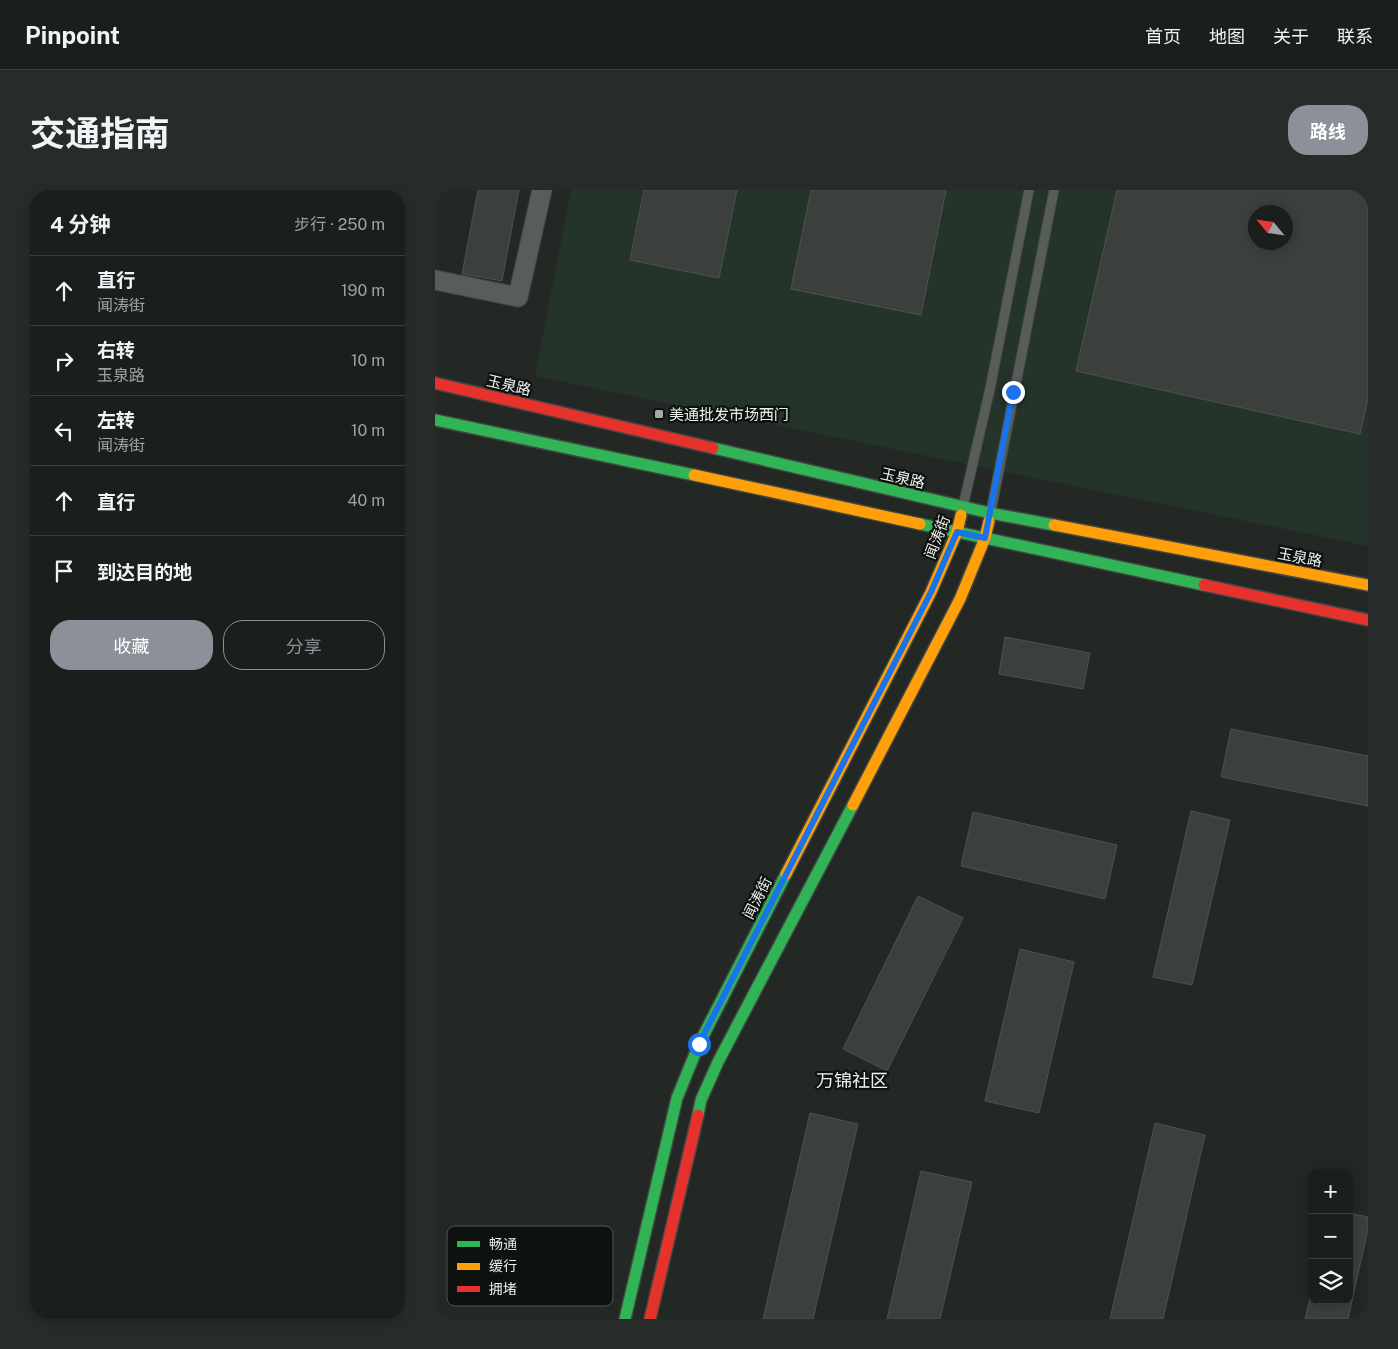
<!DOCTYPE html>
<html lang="zh">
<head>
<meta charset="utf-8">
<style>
  body { margin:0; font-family:"Public Sans","Noto Sans SC",sans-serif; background:#272b29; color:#f1f3f6 }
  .controls { position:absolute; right:15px; bottom:15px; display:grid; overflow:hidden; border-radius:10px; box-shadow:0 2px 12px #0003 }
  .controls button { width:45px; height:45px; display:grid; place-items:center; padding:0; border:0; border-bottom:1px solid #383c3b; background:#1a1e1c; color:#f1f3f6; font:25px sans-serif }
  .compass { position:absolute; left:813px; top:15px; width:45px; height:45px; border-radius:50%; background:#1a1e1c; box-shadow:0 2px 12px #0003; rotate:299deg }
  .stop { position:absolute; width:15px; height:15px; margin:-11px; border:4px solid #1a73e8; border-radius:50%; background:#fff }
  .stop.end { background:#1a73e8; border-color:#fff; box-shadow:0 1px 5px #0008 }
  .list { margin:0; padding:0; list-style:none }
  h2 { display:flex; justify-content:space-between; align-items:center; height:65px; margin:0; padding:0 20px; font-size:21px }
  h2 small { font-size:16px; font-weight:400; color:#9fa2a3 }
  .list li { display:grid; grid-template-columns:32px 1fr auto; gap:15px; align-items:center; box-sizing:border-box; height:70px; padding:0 20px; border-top:1px solid #383c3b }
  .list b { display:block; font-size:19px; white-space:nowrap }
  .list p { margin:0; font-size:16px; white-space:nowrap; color:#9fa2a3 }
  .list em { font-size:16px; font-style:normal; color:#9fa2a3 }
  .actions { display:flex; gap:10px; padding:15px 20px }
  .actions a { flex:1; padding:11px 0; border:1px solid #8c9099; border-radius:20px; text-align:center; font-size:18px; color:#8c9099 }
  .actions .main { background:#8c9099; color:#fff }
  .icon { flex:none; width:28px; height:28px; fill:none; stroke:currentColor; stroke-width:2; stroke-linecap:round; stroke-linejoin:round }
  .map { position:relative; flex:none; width:933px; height:1129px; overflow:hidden; border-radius:20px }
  header { display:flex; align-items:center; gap:30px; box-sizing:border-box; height:70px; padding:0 25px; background:#1a1e1c; border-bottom:1px solid #383c3b }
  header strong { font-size:24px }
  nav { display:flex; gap:28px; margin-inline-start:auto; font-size:18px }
  .intro { display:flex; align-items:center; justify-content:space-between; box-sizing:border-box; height:120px; padding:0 30px }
  h1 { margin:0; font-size:35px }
  .button { padding:12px 22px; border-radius:20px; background:#8c9099; color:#fff; font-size:18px; font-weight:700 }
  main { display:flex; gap:30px; padding:0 30px }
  aside { flex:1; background:#1a1e1c; border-radius:20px; box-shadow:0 2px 12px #0003 }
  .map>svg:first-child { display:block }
  .built { fill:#24342a; fill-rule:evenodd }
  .building { fill:#3b403d; stroke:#4d524f; fill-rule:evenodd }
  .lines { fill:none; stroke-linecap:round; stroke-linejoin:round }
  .lane-casing { stroke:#414643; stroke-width:11 }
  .street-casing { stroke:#414643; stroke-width:21 }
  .fast-casing { stroke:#414643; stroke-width:14 }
  .slow-casing { stroke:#414643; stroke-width:14 }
  .jam-casing { stroke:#414643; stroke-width:14 }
  .lane { stroke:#595d5a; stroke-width:9 }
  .street { stroke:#595d5a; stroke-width:19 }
  .fast { stroke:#30b455; stroke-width:11 }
  .slow { stroke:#ff9f0a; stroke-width:11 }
  .jam { stroke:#e5322d; stroke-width:11 }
  .route { stroke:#1a73e8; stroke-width:6 }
  .poi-dot { fill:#a4aba7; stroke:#0d120f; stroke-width:2 }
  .labels { text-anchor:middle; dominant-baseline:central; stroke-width:4.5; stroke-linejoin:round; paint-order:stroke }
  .street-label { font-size:15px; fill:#eaf2ed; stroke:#0d120f }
  .poi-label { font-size:15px; fill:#eaf2ed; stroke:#0d120f; text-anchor:start }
  .quarter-label { font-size:18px; fill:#eaf2ed; stroke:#0d120f }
  .key { fill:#0d120f; stroke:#4f5552; stroke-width:1 }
  .key-label { font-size:14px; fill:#eaf2ed }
</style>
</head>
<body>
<header>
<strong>Pinpoint</strong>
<nav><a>首页</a><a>地图</a><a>关于</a><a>联系</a></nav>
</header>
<div class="intro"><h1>交通指南</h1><a class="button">路线</a></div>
<main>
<aside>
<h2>4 分钟<small>步行 · 250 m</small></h2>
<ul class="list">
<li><svg class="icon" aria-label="ahead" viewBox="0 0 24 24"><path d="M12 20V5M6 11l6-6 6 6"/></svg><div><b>直行</b><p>闻涛街</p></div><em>190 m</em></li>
<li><svg class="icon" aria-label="right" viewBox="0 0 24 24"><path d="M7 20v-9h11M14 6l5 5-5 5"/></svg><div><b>右转</b><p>玉泉路</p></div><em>10 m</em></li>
<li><svg class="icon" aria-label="left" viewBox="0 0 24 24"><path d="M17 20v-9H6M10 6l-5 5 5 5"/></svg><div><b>左转</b><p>闻涛街</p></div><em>10 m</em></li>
<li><svg class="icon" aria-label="ahead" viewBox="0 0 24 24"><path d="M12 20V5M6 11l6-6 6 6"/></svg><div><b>直行</b></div><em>40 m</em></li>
<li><svg class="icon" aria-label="arrive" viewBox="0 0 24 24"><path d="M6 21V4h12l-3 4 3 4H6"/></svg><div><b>到达目的地</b></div></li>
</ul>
<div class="actions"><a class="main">收藏</a><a>分享</a></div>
</aside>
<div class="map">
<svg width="933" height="1129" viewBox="0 0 933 1129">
  <rect width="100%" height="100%" fill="#232825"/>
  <!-- built -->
  <path class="built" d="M136,0H933V356L100,186ZM821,22H851V52H821Z"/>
  <!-- building -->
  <g class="building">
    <polygon points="43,0 84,0 67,91 27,84"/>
    <polygon points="209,0 302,0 284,88 195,70"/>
    <polygon points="376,0 511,0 486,125 356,99"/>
    <path d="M682,0H933V208L925,244L641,181ZM821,22H851V52H821Z"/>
    <polygon points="570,447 655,463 648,499 564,484"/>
    <polygon points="796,539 933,566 933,616 786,587"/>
    <polygon points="756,621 795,630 757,795 718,787"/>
    <polygon points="538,622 682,655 670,709 526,676"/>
    <polygon points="483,706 528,728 452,881 408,859"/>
    <polygon points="585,759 639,772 604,923 550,911"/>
    <polygon points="375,923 423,934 378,1129 328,1129"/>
    <polygon points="720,933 770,945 728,1129 675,1129"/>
    <polygon points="486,981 537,992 505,1129 452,1129"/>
    <polygon points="914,1023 933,1027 933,1039 913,1129 870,1129 877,1100 877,1110 914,1110"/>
  </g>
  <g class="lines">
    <!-- lane casing -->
    <g class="lane-casing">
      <g id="lane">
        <polyline points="528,316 555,199 594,0"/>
        <polyline points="556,321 619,0"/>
      </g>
    </g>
    <!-- street casing -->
    <g class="street-casing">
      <polyline id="street" points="0,90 83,107 107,0"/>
    </g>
    <!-- fast casing -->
    <g class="fast-casing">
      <g id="fast">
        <polyline points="0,230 259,285"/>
        <polyline points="278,258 555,323 619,335"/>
        <polyline points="485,334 769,395"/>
        <polyline points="263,925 266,910 283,872 418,615"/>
        <polyline points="190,1129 242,908 264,854 351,684"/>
      </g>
    </g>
    <!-- slow casing -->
    <g class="slow-casing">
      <g id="slow">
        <polyline points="259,285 485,334"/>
        <polyline points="619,335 933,395"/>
        <polyline points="418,615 525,409 550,348 554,331"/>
        <polyline points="351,684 496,402 522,342 526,325"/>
      </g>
    </g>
    <!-- jam casing -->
    <g class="jam-casing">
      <g id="jam">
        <polyline points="0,193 278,258"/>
        <polyline points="769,395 933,430"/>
        <polyline points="215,1129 263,925"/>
      </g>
    </g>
    <!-- lane -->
    <use href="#lane" class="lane"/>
    <!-- street -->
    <use href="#street" class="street"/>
    <!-- fast -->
    <use href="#fast" class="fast"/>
    <!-- slow -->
    <use href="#slow" class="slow"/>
    <!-- jam -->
    <use href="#jam" class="jam"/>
  </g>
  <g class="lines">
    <!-- route -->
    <polyline class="route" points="264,854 496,402 522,342 550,348 578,202"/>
  </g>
  <!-- markers -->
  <rect class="poi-dot" x="219" y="219" width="10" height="10" rx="2.5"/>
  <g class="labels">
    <!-- street labels -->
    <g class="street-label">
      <text transform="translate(74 195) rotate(13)">玉泉路</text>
      <text transform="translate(468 288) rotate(13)">玉泉路</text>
      <text transform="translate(502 347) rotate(-69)">闻涛街</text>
      <text transform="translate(865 367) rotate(11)">玉泉路</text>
      <text transform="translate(322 708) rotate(-63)">闻涛街</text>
    </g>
    <!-- poi labels -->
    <g class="poi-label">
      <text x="234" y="224">美通批发市场西门</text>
    </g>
    <!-- quarter labels -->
    <g class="quarter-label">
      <text x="417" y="890">万锦社区</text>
    </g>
  </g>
  <!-- legend -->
  <rect x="12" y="1036" width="166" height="80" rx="8" class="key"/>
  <rect x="22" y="1051" width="23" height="6" fill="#30b455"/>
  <rect x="22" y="1073" width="23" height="7" fill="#ff9f0a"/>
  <rect x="22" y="1096" width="23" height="6" fill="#e5322d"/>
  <g class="key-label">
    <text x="54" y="1059">畅通</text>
    <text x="54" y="1081">缓行</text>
    <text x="54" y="1104">拥堵</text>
  </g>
</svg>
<div class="controls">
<button>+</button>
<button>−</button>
<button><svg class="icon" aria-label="layers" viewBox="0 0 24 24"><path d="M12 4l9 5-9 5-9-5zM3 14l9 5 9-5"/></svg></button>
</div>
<svg class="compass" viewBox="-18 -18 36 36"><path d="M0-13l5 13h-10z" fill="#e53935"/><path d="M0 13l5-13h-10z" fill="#9fa2a3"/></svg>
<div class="stop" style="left:264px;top:854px"></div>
<div class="stop end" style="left:578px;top:202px"></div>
</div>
</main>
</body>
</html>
